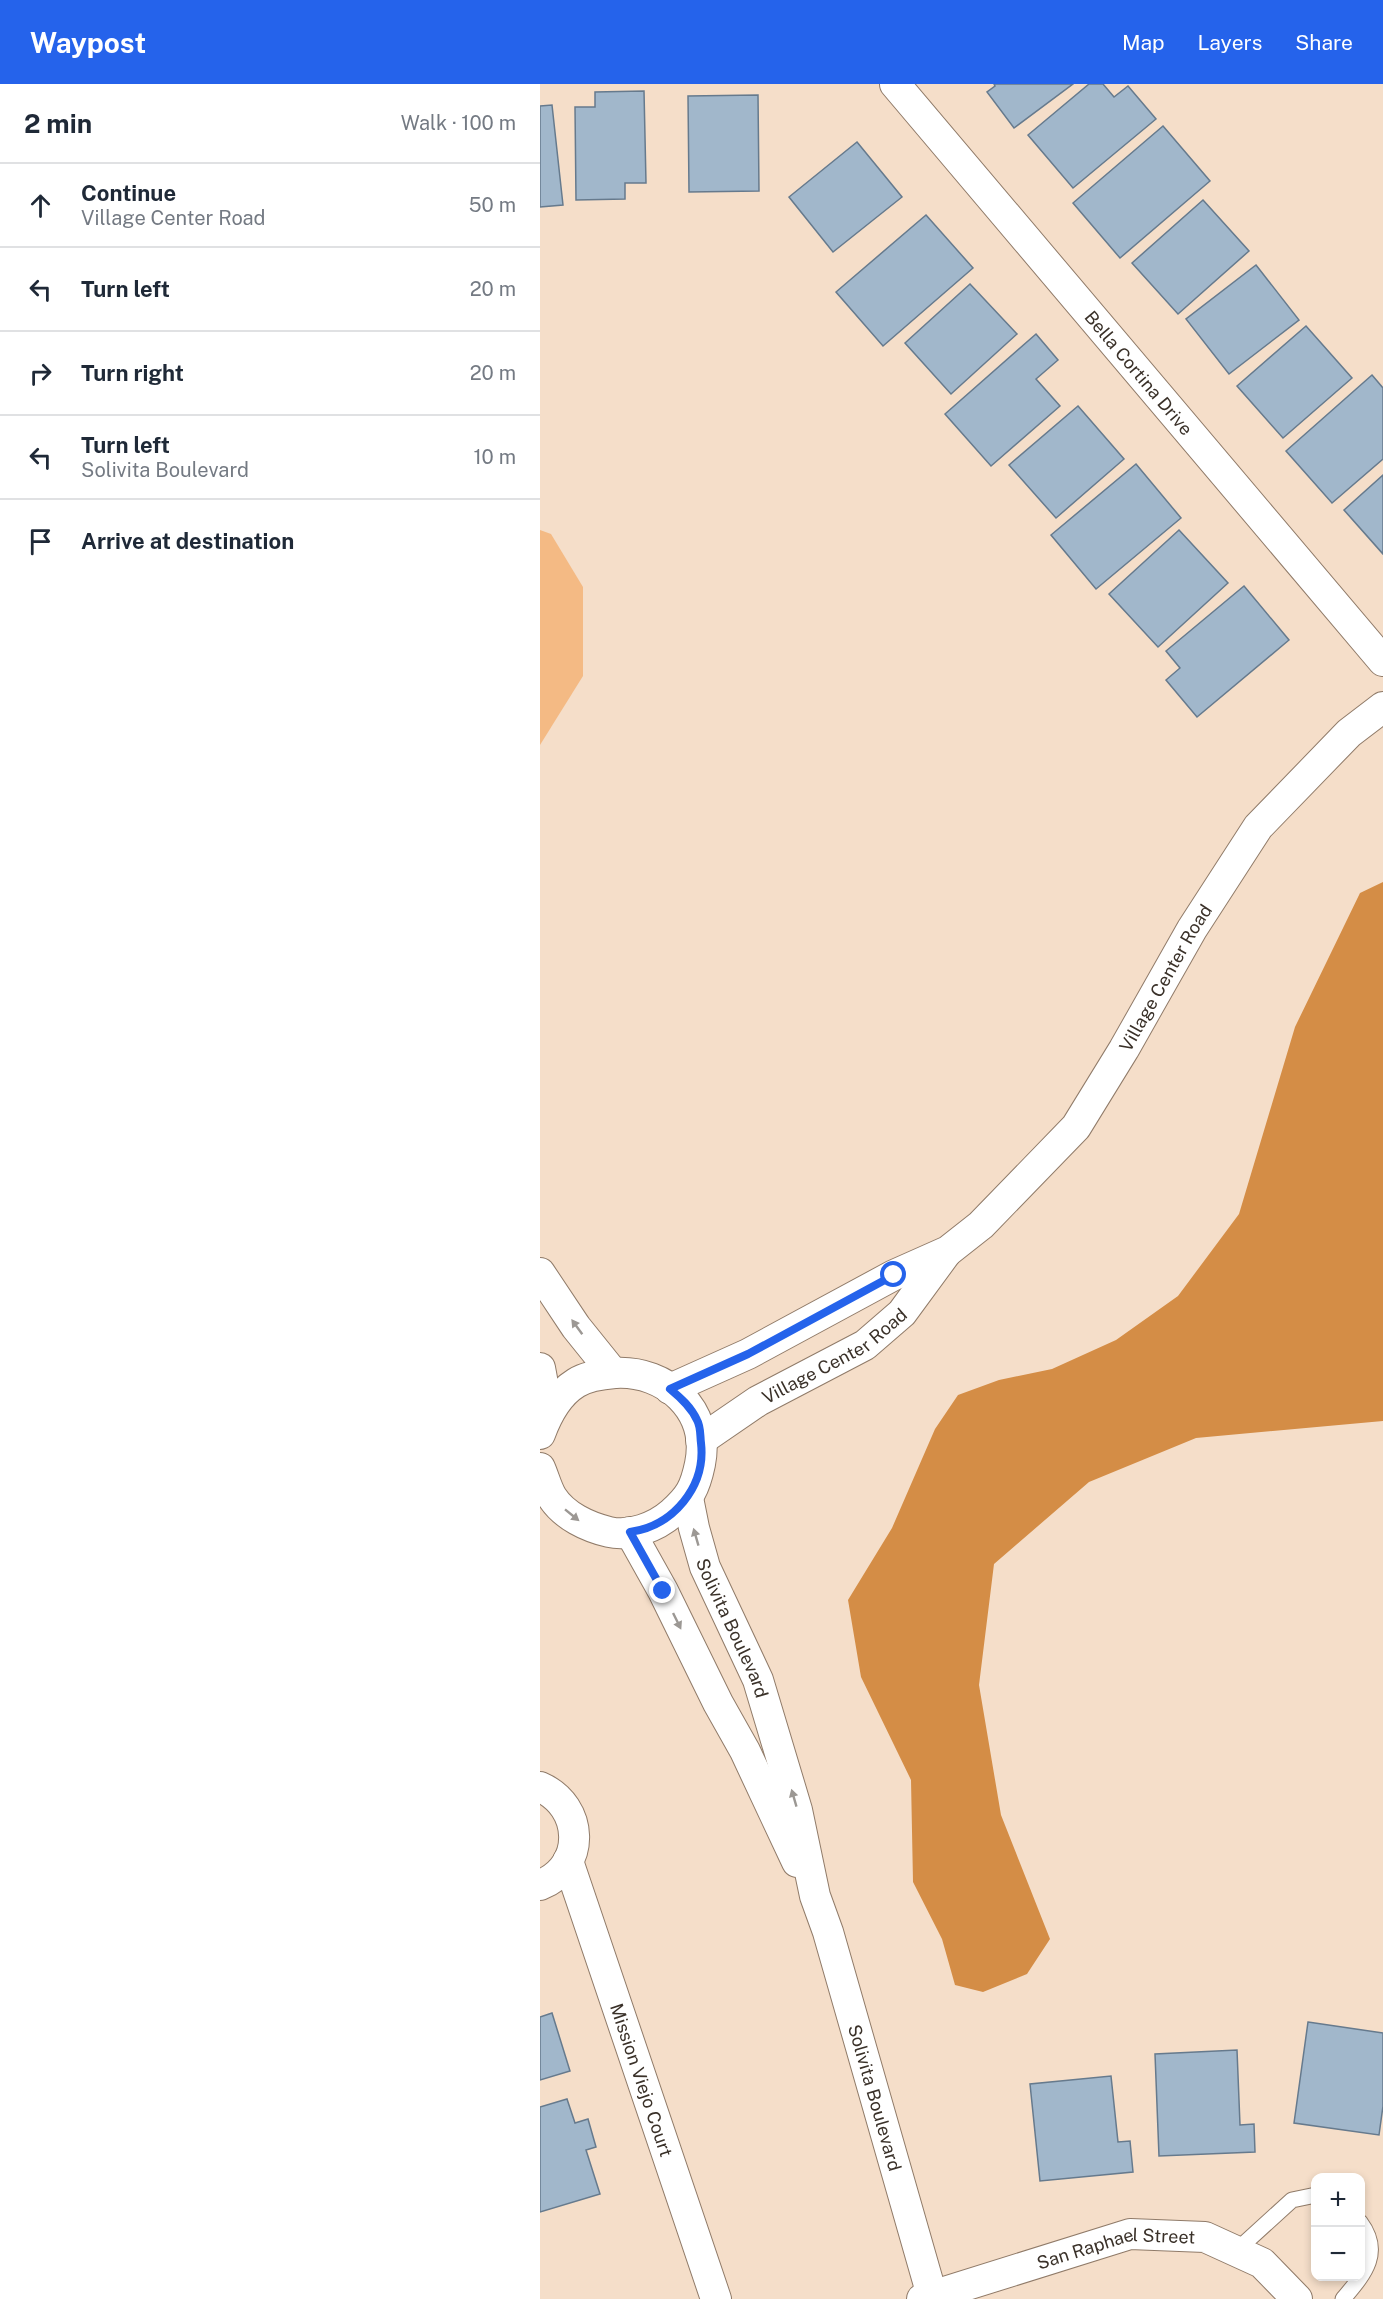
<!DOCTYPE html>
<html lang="en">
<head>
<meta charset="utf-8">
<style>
  body { margin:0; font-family:"Public Sans",sans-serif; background:#f2f2f3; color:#1f2937 }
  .controls { position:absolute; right:18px; bottom:18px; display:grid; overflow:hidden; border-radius:12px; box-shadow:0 3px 9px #0003 }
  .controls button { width:54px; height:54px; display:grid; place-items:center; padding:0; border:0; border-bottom:2px solid #e0e1e3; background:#fff; color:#1f2937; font:30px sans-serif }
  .stop { position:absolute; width:18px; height:18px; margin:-14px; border:4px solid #2563eb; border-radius:50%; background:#fff }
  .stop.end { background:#2563eb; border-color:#fff; box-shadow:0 2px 6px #0008 }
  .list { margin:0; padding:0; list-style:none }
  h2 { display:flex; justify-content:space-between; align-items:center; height:78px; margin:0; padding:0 24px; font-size:26px }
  h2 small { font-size:20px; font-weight:400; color:#747a83 }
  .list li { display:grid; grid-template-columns:39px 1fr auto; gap:18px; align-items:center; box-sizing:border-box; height:84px; padding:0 24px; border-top:2px solid #e0e1e3 }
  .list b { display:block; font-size:22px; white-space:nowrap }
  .list p { margin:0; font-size:20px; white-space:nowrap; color:#747a83 }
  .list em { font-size:20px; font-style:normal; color:#747a83 }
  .icon { flex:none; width:33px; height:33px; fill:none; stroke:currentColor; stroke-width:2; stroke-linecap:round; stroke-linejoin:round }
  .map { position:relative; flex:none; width:843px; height:2215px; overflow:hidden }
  header { display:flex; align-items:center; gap:36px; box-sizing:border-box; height:84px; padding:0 30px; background:#2563eb; color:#fff }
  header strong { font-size:28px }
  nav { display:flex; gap:33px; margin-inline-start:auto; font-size:21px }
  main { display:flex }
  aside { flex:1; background:#fff }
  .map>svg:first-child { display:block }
  .green { fill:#f4ba84 }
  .water { fill:#d48d46 }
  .building { fill:#a1b7cb; stroke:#667a8d; stroke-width:1.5 }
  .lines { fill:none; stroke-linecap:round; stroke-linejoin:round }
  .service-casing { stroke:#907b69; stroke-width:17 }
  .minor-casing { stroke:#907b69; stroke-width:32 }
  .service { stroke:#fff; stroke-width:15 }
  .minor { stroke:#fff; stroke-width:30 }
  .oneway { fill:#9c9894 }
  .route { stroke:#2563eb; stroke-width:8 }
  .labels { text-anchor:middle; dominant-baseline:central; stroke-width:5; stroke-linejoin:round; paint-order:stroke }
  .street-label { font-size:18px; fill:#3a3129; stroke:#f5dec9 }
</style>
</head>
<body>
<header>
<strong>Waypost</strong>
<nav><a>Map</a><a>Layers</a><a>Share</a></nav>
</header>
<main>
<aside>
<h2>2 min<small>Walk · 100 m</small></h2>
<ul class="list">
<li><svg class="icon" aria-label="ahead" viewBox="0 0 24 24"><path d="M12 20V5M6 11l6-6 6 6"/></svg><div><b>Continue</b><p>Village Center Road</p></div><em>50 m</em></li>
<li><svg class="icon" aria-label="left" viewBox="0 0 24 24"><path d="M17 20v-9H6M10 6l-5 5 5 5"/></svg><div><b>Turn left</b></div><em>20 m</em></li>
<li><svg class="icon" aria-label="right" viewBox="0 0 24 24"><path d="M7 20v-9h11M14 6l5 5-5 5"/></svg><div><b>Turn right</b></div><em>20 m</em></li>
<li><svg class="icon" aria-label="left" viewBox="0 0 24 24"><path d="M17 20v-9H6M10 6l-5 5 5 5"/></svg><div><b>Turn left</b><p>Solivita Boulevard</p></div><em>10 m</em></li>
<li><svg class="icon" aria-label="arrive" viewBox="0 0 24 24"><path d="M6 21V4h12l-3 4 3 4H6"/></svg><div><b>Arrive at destination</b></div></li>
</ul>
</aside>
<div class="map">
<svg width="843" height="2215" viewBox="0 0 843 2215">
  <rect width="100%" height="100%" fill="#f5dec9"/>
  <!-- green -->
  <polygon class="green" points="0,446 11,450 43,503 43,592 0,661"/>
  <!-- water -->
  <polygon class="water" points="843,798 843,1337 656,1354 549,1398 454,1480 439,1601 461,1731 510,1855 487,1890 443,1908 415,1901 402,1855 373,1798 371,1696 321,1593 308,1516 352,1444 395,1345 418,1311 459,1296 512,1285 576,1256 638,1212 699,1130 755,943 820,809"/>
  <!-- building -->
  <g class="building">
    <polygon points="454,0 533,0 474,44 447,8 455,2"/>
    <polygon points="549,0 563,0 574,13 588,2 616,35 533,104 488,51"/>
    <polygon points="104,7 106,99 85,99 85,115 36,116 35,23 55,23 55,8"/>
    <polygon points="218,11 219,107 149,108 148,12"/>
    <polygon points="12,21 23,121 0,123 0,22"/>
    <polygon points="623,42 670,97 580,174 533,119"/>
    <polygon points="317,58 362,113 293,168 249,113"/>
    <polygon points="663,116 709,167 638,230 592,179"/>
    <polygon points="386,131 433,184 343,262 296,208"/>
    <polygon points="716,181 759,236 689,290 646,235"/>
    <polygon points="430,200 477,250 411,310 365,259"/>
    <polygon points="766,242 812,294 743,354 697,302"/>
    <polygon points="496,250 518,276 496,295 520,322 451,382 405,330"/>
    <polygon points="832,291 843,304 843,375 792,419 746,367"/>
    <polygon points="538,322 584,375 516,434 469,381"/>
    <polygon points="596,380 641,434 556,505 511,451"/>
    <polygon points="843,391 843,470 804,426"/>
    <polygon points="639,446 688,499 618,563 569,510"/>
    <polygon points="704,502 749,556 657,633 626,596 640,584 626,567"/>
    <polygon points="12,1929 30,1987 0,1996 0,1933"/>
    <polygon points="768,1938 843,1949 843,2022 839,2051 754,2039"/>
    <polygon points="697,1966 700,2041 714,2040 715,2068 619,2072 615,1970"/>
    <polygon points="571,1992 578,2058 590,2057 593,2088 500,2097 490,2000"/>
    <polygon points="27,2015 35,2039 48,2035 56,2063 46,2066 60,2110 0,2128 0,2023"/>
  </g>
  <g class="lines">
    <!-- service casing -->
    <g class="service-casing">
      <g id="service">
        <polyline points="696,2167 752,2116 776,2111"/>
        <path d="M803,2215C824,2190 843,2169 820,2138"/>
      </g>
    </g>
    <!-- minor casing -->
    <g class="minor-casing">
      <g id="minor">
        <path id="s1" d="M355,0L843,577"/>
        <polyline points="0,1189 36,1243 73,1289"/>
        <polyline points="0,1284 8,1327"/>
        <path id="s2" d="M130,1305L208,1270L354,1191L408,1167L441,1141L536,1043L584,965L652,845L718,743L809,649L843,623"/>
        <path d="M0,1350C7,1331 18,1310 36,1299C47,1292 62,1290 75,1289C126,1286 171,1326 160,1380C155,1404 150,1413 132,1429C116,1443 90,1453 69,1448C48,1443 24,1432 12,1413C7,1405 4,1393 0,1384"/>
        <path id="s3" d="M161,1356L218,1317L325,1261L362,1229L406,1169"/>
        <path id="s4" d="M148,1414L154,1444L165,1483L218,1596L257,1726L275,1812L288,1848L393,2215"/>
        <polyline points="90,1448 123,1507 178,1619 205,1667 257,1778"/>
        <path d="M0,1703C44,1722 47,1783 0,1801"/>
        <path id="s5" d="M28,1777L176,2215"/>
        <path id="s6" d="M382,2215L590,2150L665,2153L722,2179L757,2215"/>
      </g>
    </g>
    <!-- service -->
    <use href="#service" class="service"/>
    <!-- minor -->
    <use href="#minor" class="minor"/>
  </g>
  <!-- one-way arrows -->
  <defs><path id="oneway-solid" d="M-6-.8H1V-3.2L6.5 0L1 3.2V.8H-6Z" transform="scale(1.5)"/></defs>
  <g class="oneway">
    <use href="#oneway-solid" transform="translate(37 1243) rotate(-126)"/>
    <use href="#oneway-solid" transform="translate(32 1431) rotate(39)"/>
    <use href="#oneway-solid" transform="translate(156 1453) rotate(-106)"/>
    <use href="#oneway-solid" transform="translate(137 1537) rotate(64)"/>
    <use href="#oneway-solid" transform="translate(254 1714) rotate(-106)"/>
  </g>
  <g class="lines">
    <!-- route -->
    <path class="route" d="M123,1507L90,1448C133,1442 166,1403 161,1359C160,1352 161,1343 157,1336C151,1323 141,1314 130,1305L208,1270L354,1191"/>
  </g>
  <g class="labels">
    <!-- street labels -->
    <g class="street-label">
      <text stroke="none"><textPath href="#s1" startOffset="378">Bella Cortina Drive</textPath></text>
      <text stroke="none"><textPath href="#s2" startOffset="663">Village Center Road</textPath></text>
      <text stroke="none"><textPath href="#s3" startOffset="158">Village Center Road</textPath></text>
      <text stroke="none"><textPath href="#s4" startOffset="138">Solivita Boulevard</textPath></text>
      <text stroke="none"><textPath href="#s5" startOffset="231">Mission Viejo Court</textPath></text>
      <text stroke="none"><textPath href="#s4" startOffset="630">Solivita Boulevard</textPath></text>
      <text stroke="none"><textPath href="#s6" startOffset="202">San Raphael Street</textPath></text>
    </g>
  </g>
</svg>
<div class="controls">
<button>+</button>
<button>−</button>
</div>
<div class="stop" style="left:354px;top:1191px"></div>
<div class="stop end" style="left:123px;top:1507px"></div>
</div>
</main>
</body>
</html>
